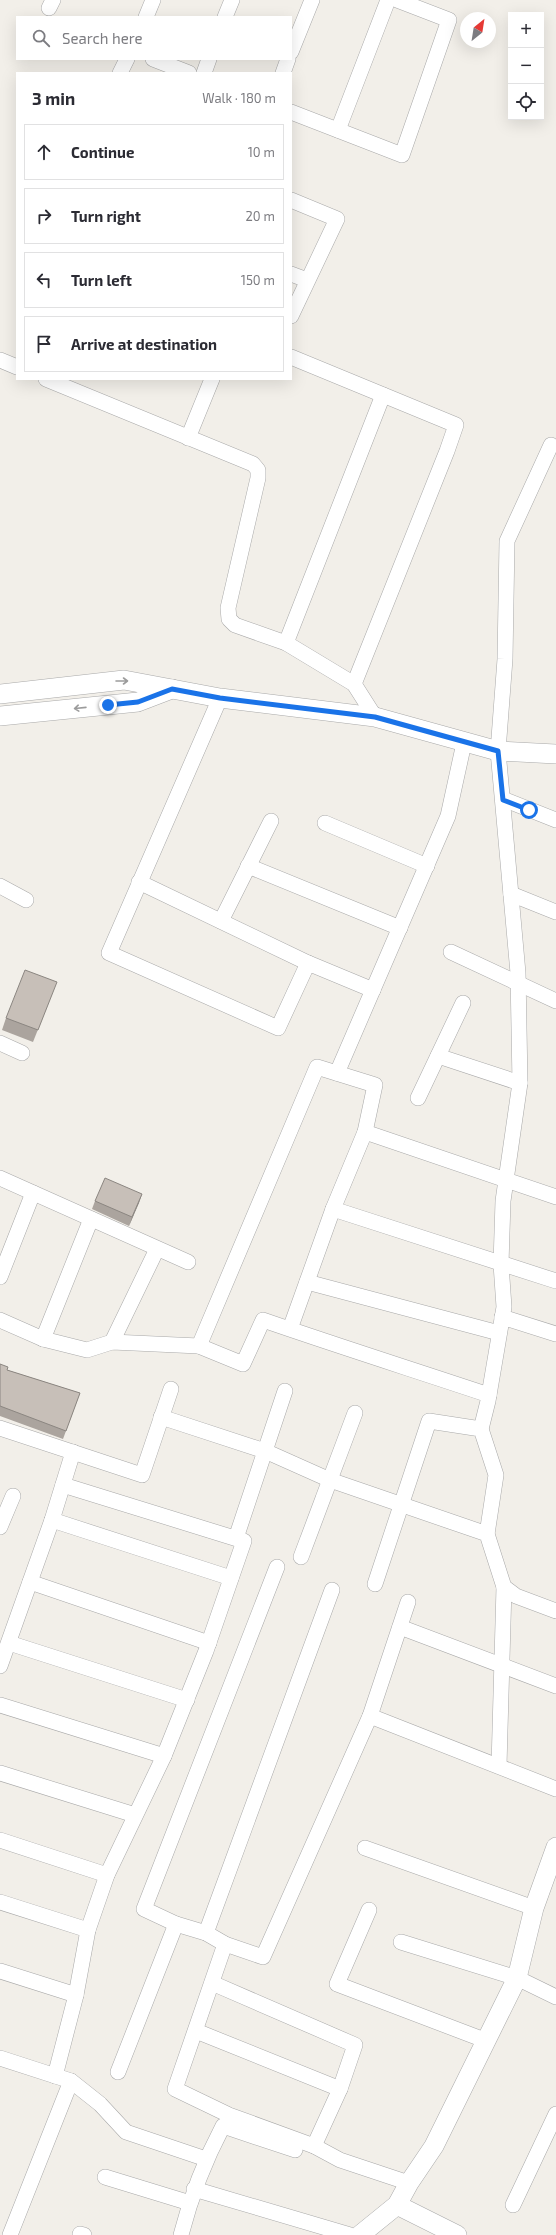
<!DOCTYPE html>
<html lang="en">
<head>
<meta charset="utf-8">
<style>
  body { margin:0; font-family:"Exo 2",sans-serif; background:#f2f2f3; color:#2b2b33 }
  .controls { position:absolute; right:12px; top:12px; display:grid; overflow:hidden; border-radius:0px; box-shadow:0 4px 16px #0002 }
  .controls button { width:36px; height:36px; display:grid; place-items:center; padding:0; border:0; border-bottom:1px solid #e1e1e2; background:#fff; color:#2b2b33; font:20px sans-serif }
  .compass { position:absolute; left:460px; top:12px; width:36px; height:36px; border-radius:50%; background:#fff; box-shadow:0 4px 16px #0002; rotate:30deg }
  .stop { position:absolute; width:12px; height:12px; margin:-9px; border:3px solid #1a73e8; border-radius:50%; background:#fff }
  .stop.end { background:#1a73e8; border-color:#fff; box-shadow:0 1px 4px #0008 }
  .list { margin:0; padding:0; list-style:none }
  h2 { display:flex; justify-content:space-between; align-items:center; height:52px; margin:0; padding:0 16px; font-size:17px }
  h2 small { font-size:13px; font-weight:400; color:#7c7c81 }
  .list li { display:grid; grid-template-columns:26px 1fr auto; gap:12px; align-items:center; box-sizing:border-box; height:56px; margin:0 8px 8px; padding:0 8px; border:1px solid #e1e1e2; border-radius:0px }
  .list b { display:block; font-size:15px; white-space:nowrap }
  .list em { font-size:13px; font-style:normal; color:#7c7c81 }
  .icon { flex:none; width:22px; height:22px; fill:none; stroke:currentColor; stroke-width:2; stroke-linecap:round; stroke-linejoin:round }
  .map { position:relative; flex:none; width:556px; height:2235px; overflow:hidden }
  .search { position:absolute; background:#fff; box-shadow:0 4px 16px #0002; left:16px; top:16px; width:276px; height:44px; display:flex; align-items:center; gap:10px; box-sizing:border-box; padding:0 14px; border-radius:0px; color:#7c7c81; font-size:15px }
  .panel { position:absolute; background:#fff; box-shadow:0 4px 16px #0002; left:16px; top:72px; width:276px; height:308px; border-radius:0px }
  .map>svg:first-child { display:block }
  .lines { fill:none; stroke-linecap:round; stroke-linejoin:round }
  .minor-casing { stroke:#a9a9a9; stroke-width:16 }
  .tertiary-casing { stroke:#a9a9a9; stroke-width:20 }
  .minor { stroke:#fff; stroke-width:15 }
  .tertiary { stroke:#fff; stroke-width:19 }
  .wall { fill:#aba49e }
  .shaded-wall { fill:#8b8681 }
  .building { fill:#c7bfb8; stroke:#8b8681 }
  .oneway { stroke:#9c9c9c }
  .route { stroke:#1a73e8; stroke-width:5 }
</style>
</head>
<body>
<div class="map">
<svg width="556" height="2235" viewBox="0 0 556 2235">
  <rect width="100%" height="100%" fill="#f2efe9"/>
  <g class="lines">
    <!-- minor casing -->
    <g class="minor-casing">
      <g id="minor">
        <polyline points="49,8 53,0"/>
        <polyline points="146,17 153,0"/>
        <polyline points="225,17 232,0"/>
        <polyline points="291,52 312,0"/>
        <polyline points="153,59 189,73"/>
        <polyline points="120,73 127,59"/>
        <polyline points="204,73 209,59"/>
        <polyline points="283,73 288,59"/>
        <polyline points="291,112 402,155 449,20 397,0"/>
        <polyline points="338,130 388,0"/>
        <polyline points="291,200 337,219 291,316"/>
        <polyline points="291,274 307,280"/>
        <polyline points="291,357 456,425 447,451 354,684"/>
        <polyline points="0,360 17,367"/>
        <polyline points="46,379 253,464 258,470 258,478 228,608 229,619 235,625 286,643 354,684 375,717"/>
        <polyline points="188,438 212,379"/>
        <polyline points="286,643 383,395"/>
        <polyline points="220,698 109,953 278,1028 308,963 373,990"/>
        <polyline points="503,799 556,820"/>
        <polyline points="325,823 427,866"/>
        <polyline points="248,866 400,928"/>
        <polyline points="139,882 308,963"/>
        <polyline points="0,886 26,900"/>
        <polyline points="511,894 556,912"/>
        <polyline points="221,921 271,821"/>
        <polyline points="451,952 556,1001"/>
        <polyline points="0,1043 22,1053"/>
        <polyline points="438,1056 520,1083"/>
        <polyline points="337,1073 448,816 464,743"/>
        <polyline points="418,1098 463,1003"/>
        <polyline points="365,1132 556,1197"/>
        <polyline points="0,1178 188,1262"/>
        <polyline points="333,1209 556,1281"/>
        <polyline points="0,1277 33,1193"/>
        <polyline points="307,1282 499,1333"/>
        <polyline points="502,1317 556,1334"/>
        <polyline points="0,1320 43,1339 87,1350 112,1342 199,1346"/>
        <path d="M290,1329L333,1209L365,1132L375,1085L317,1067L199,1346L243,1364L263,1320C338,1346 414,1370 489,1395"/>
        <polyline points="43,1339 91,1219"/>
        <polyline points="112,1342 157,1249"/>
        <polyline points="161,1417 265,1451 330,1480 487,1534 504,1587 516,1596 556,1611"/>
        <polyline points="0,1428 142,1475 171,1389"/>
        <polyline points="481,1429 488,1401 504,1307 501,1264 503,1201 520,1083 518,973 498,751 505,659 507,541 551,445"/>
        <polyline points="52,1520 231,1578"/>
        <polyline points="0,1527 13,1496"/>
        <polyline points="236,1538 285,1391"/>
        <polyline points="301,1557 355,1413"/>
        <polyline points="277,1567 144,1909 176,1924 206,1933 225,1944 263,1957 370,1716 408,1602"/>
        <polyline points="30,1582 209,1643"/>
        <polyline points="375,1584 429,1421 481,1429 496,1475 487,1534"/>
        <polyline points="400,1627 556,1686"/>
        <polyline points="9,1643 187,1700"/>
        <polyline points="0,1666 52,1520 73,1452"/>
        <polyline points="0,1705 164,1756"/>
        <polyline points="370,1716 556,1789"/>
        <polyline points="499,1766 504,1587"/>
        <polyline points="0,1773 135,1815"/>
        <polyline points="0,1840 107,1875"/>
        <polyline points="365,1848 534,1908"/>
        <polyline points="0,1902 88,1930"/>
        <polyline points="369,1910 337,1984 487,2041"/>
        <polyline points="206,1933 332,1590"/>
        <polyline points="401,1942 517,1978 556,1997"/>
        <polyline points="225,1944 175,2089 229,2115 314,2146 340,2160 409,2183"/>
        <polyline points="0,1971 76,1995"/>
        <polyline points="212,1983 355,2045 340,2089 314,2146"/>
        <polyline points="196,2031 340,2089"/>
        <polyline points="0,2058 71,2081 100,2104 126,2132 206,2159"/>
        <polyline points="118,2072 176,1924"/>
        <polyline points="55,2076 76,1995 88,1930 107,1875 164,1756 206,1651 244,1541 63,1485"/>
        <polyline points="105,2177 190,2203"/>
        <polyline points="194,2189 350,2235"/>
        <polyline points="513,2205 556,2114"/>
        <polyline points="80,2234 84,2235"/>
        <polyline points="10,2235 71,2081"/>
        <path d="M181,2235C191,2196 204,2162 223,2126L295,2150"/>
      </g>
    </g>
    <!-- tertiary casing -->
    <g class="tertiary-casing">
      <g id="tertiary">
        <polyline points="0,694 124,680 220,698 375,717 498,751 556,754"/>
        <polyline points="0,716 138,702 172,689"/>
        <polyline points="397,2205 457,2235"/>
        <polyline points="360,2235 397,2205 409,2183 434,2146 517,1978 534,1908 556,1847"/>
      </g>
    </g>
    <!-- minor -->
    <use href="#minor" class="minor"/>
    <!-- tertiary -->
    <use href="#tertiary" class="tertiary"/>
  </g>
  <!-- wall -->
  <g class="wall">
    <polygon points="52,994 33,1042 2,1030 6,1018"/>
    <polygon points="142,1194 129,1226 92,1209 95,1201"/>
    <polygon points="0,1364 7,1370 80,1393 63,1439 0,1416"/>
  </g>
  <!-- shaded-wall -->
  <polygon class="shaded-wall" points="142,1194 139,1203 129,1226 132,1217"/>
  <!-- building -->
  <g class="building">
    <polygon points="25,970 57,982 38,1030 6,1018"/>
    <polygon points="105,1178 142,1194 132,1217 95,1201"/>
    <polygon points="0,1364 8,1367 7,1370 80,1393 66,1431 0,1406"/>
  </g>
  <!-- one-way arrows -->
  <defs><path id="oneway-shaft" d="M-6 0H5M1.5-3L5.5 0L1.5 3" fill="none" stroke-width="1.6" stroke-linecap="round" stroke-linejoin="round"/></defs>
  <g class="oneway">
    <use href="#oneway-shaft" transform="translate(122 681)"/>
    <use href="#oneway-shaft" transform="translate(80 708) rotate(174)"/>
  </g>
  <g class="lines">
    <!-- route -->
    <polyline class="route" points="108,705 138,702 172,689 220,698 375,717 498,751 503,800 529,810"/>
  </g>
</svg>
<div class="controls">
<button>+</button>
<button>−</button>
<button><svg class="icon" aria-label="locate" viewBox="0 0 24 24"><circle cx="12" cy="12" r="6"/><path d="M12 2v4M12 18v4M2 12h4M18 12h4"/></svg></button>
</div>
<svg class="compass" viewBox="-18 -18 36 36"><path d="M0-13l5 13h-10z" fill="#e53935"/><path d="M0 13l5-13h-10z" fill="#7c7c81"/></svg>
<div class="stop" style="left:529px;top:810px"></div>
<div class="stop end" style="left:108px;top:705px"></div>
<div class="search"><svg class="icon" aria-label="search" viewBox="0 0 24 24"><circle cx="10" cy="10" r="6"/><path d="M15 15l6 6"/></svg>Search here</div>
<section class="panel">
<h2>3 min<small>Walk · 180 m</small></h2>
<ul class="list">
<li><svg class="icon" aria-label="ahead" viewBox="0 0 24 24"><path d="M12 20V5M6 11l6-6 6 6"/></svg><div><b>Continue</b></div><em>10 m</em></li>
<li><svg class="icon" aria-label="right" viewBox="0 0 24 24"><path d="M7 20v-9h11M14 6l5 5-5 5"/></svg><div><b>Turn right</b></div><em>20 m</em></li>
<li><svg class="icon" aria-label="left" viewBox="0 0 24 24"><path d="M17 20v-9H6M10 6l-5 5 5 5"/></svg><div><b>Turn left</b></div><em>150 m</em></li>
<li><svg class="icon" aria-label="arrive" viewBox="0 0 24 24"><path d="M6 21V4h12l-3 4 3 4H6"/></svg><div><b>Arrive at destination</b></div></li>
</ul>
</section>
</div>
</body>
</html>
